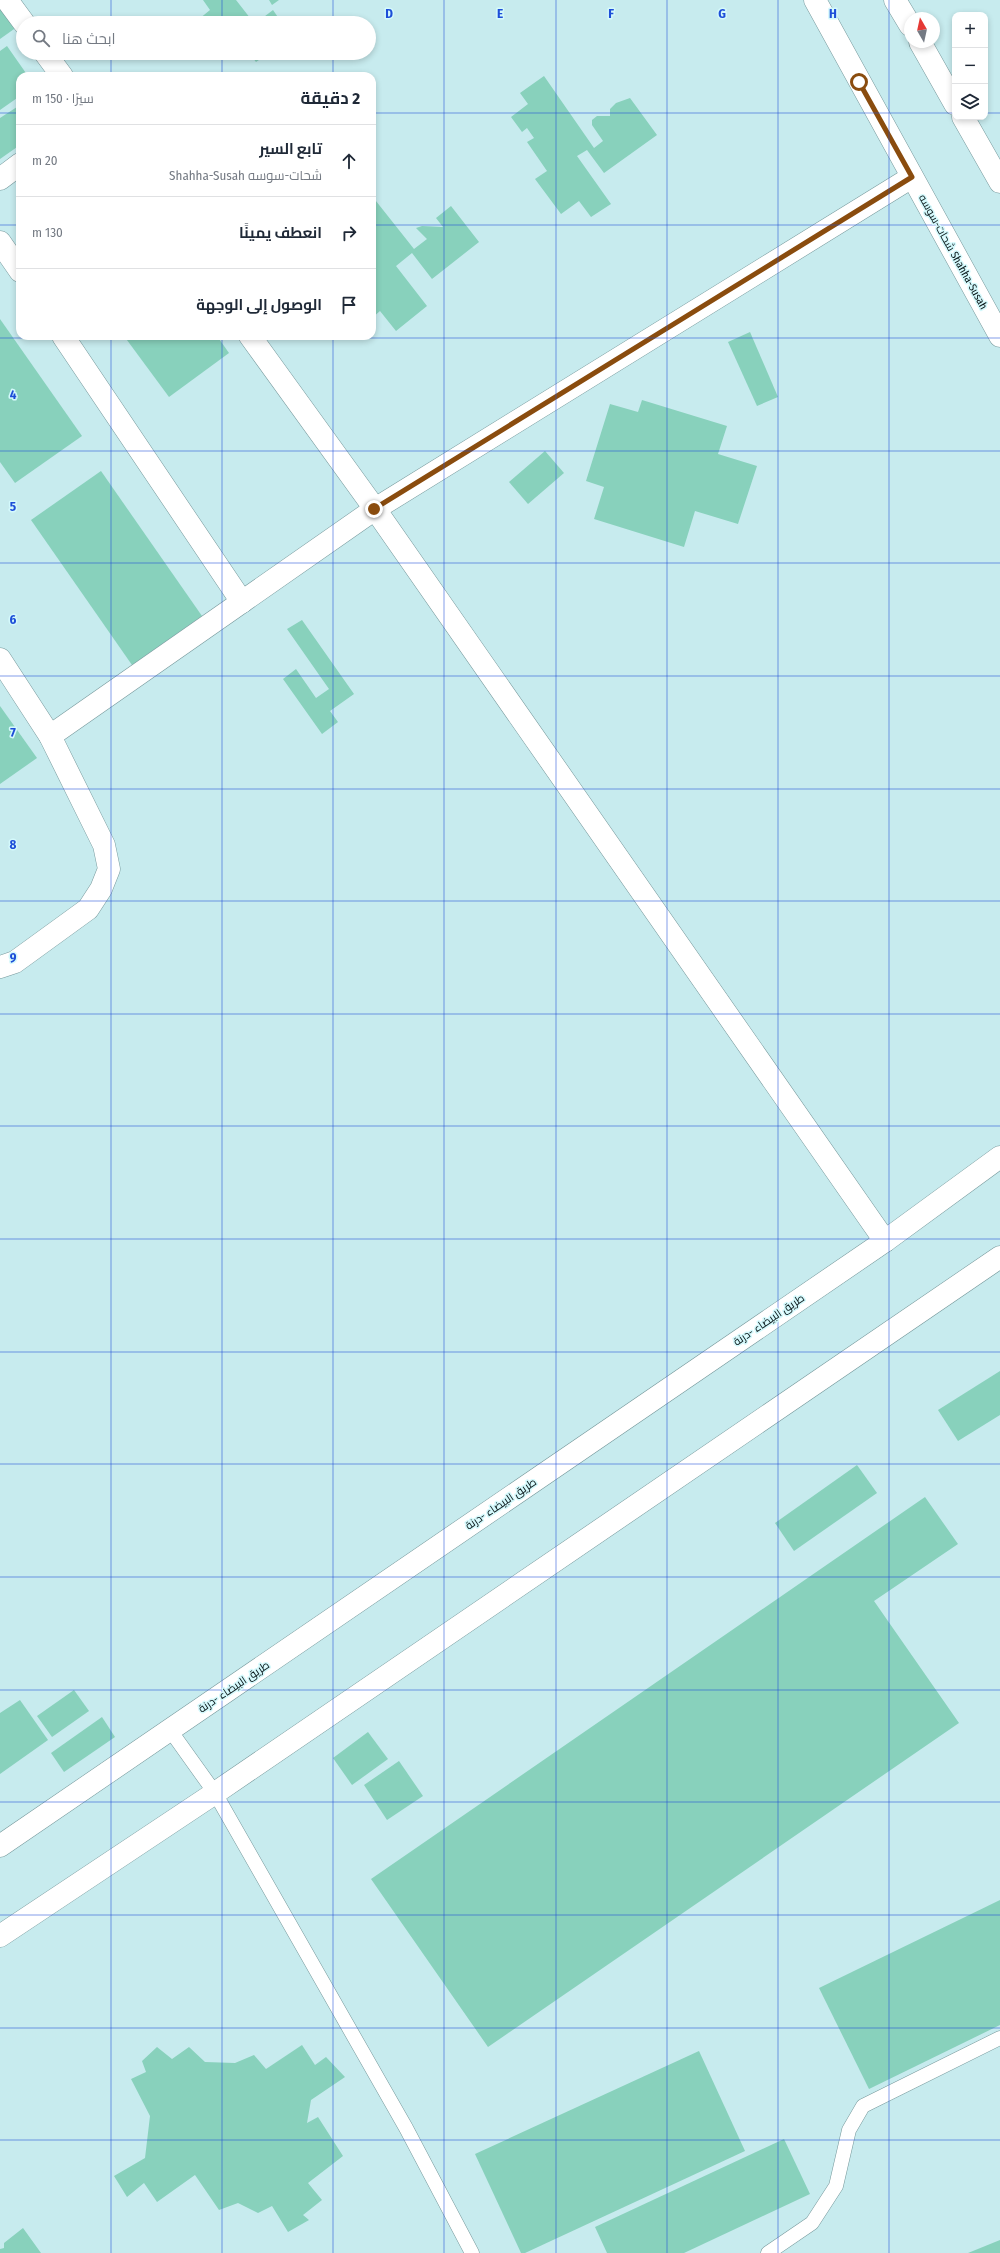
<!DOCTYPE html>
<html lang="ar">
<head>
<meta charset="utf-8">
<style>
  body { margin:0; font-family:"Fira Sans Condensed",Cairo,sans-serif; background:#f6f6f7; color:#1f2937; direction:rtl }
  .controls { position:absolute; right:12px; top:12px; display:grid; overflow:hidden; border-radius:8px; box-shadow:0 2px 6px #0003 }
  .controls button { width:36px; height:36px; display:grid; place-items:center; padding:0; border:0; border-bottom:1px solid #e0e1e3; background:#fff; color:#1f2937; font:20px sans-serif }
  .compass { position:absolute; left:904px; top:12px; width:36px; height:36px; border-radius:50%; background:#fff; box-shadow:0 2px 6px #0003; rotate:351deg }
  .stop { position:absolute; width:12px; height:12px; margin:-9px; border:3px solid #8a4c0e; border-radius:50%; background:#fff }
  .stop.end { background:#8a4c0e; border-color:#fff; box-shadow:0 1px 4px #0008 }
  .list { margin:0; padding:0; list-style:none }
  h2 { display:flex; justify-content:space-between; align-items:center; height:52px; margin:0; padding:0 16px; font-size:17px }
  h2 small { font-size:13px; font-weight:400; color:#747a83 }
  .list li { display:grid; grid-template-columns:26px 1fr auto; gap:12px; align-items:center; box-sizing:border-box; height:72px; padding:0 16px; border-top:1px solid #e0e1e3 }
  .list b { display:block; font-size:15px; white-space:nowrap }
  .list p { margin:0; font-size:13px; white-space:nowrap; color:#747a83 }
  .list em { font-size:13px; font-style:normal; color:#747a83 }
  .icon { flex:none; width:22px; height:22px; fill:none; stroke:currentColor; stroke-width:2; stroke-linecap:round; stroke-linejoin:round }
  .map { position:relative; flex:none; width:1000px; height:2253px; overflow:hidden; direction:ltr }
  .search { position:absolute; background:#fff; box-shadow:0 2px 6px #0003; left:16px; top:16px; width:360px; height:44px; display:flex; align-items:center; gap:10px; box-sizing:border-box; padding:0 14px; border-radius:22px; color:#747a83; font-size:15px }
  .panel { position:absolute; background:#fff; box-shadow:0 2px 6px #0003; left:16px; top:72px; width:360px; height:268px; border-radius:12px; direction:rtl }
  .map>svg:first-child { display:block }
  .building { fill:#88d1bc }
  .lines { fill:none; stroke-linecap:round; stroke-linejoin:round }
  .service-casing { stroke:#77999c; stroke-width:15 }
  .minor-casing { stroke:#77999c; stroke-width:23 }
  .primary-casing { stroke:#77999c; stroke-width:23 }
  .trunk-casing { stroke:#77999c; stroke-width:23 }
  .service { stroke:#fff; stroke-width:14 }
  .minor { stroke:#fff; stroke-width:22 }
  .primary { stroke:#fff; stroke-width:22 }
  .trunk { stroke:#fff; stroke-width:22 }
  .route { stroke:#8a4c0e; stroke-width:5 }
  .grid { fill:none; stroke:#1d4ed8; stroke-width:1; stroke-opacity:0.55 }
  .labels { text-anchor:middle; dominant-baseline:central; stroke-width:3; stroke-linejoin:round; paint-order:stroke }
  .street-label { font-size:11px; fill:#081517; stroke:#d4f9fc }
  .grid-label { font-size:13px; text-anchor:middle; font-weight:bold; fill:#1d4ed8; stroke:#d4f9fc; stroke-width:3; stroke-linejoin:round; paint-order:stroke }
</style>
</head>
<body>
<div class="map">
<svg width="1000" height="2253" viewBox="0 0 1000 2253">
  <rect width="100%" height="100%" fill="#c7ebee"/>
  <!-- building -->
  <g class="building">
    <polygon points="0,0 24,22 0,39"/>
    <polygon points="203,0 236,0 254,23 202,23 199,19 210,10"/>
    <polygon points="269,0 279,0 272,5"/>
    <polygon points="273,10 282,23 256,23"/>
    <polygon points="7,46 28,76 20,76 20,96 0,110 0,51"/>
    <polygon points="249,53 269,53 256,62"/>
    <polygon points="544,76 594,148 603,141 592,125 592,120 597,116 610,116 610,109 616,103 630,98 657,135 604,173 587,150 577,156 611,204 591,217 579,201 561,214 535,179 547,171 527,142 534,138 527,128 522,132 511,117 528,104 520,93"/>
    <polygon points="20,105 20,145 0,159 0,118"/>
    <polygon points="372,196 414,249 427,239 416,228 422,226 443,227 436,218 451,206 479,242 432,279 412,253 396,266 427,306 396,331 380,311 372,318"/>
    <polygon points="0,319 82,436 15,483 0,462"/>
    <polygon points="750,332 778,397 757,406 728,342"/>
    <polygon points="124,336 217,336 229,353 169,397"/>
    <polygon points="642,400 727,426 718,454 757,466 738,524 695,511 684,547 594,519 604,487 586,481 610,404 638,412"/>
    <polygon points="545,451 564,473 528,504 509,482"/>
    <polygon points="101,471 202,616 132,665 31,520"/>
    <polygon points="302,620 354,694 330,711 338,722 322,734 283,679 296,669 316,698 329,689 287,629"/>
    <polygon points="0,706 37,758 0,784"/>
    <polygon points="1000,1371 1000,1415 958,1441 938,1410"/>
    <polygon points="857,1465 877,1493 794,1551 775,1523"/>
    <polygon points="925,1497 958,1544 874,1601 959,1723 488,2047 371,1879"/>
    <polygon points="74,1690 89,1711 52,1737 37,1716"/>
    <polygon points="20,1700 48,1740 0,1774 0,1713"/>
    <polygon points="102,1717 115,1737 64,1772 51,1753"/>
    <polygon points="368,1732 388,1759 352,1785 333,1758"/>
    <polygon points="399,1761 423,1796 387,1820 364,1785"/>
    <polygon points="1000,1900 1000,2025 869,2089 819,1988"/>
    <polygon points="302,2045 315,2065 326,2057 345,2077 311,2100 307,2123 318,2117 343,2156 308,2183 322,2200 303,2215 309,2220 288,2232 272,2206 258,2213 238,2203 219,2210 195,2175 157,2202 144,2183 127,2197 114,2176 145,2158 150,2116 131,2079 146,2072 142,2061 157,2047 172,2059 189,2047 205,2062 235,2063 254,2055 266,2069"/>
    <polygon points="699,2051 745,2151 525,2253 521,2253 475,2154"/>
    <polygon points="784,2139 810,2194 684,2253 607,2253 595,2227"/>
    <polygon points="23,2228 41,2253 0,2253 0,2249 4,2248 4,2243"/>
    <polygon points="1000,2240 1000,2253 968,2253"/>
  </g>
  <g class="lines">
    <!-- service casing -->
    <g class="service-casing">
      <g id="service">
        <polyline points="170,1730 215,1793 406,2128 472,2253"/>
        <polyline points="768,2253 812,2223 836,2186 849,2130 863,2106 1000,2038"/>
      </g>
    </g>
    <!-- minor casing -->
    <g class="minor-casing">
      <g id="minor">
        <polyline points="7,0 24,23"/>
        <polyline points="45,53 62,76"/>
        <polyline points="0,179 20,164"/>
        <polyline points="0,242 20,271"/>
        <polyline points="63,336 242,602"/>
        <polyline points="250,336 375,509 885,1241"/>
        <polyline points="0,659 50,736 104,845 109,869 101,889 88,909 15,962 0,967"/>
        <polyline points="50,736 375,509 912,177"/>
      </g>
    </g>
    <!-- primary casing -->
    <g class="primary-casing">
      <g id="primary">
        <polyline points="815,0 1000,336"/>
        <polyline points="895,0 910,25"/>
        <polyline points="920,42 955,104"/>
        <polyline points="963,117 1000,182"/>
      </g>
    </g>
    <!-- trunk casing -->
    <g class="trunk-casing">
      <g id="trunk">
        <polyline points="0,1846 885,1241 1000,1157"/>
        <polyline points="0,1936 215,1793 1000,1257"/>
      </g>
    </g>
    <!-- service -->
    <use href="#service" class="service"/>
    <!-- minor -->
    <use href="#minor" class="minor"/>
    <!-- primary -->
    <use href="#primary" class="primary"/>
    <!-- trunk -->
    <use href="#trunk" class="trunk"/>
  </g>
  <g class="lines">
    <!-- route -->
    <polyline class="route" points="374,509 912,177 859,82"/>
  </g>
  <!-- grid -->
  <path class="grid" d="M111,0V23M222,0V23M333,0V23M444,0V2253M556,0V2253M667,0V2253M778,0V2253M889,0V2253M111,53V76M222,53V76M333,53V76M0,113H20M372,113H955M985,113H1000M0,225H20M372,225H1000M111,336V2253M222,336V2253M333,336V2253M0,338H1000M0,451H1000M0,563H1000M0,676H1000M0,789H1000M0,901H1000M0,1014H1000M0,1126H1000M0,1239H1000M0,1352H1000M0,1464H1000M0,1577H1000M0,1690H1000M0,1802H1000M0,1915H1000M0,2028H1000M0,2140H1000"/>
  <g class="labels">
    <!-- street labels -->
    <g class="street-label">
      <text transform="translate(953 252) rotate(61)">شحات-سوسه Shahha-Susah</text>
      <text transform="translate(769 1320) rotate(-34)">طريق البيضاء -درنة</text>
      <text transform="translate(501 1504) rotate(-34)">طريق البيضاء -درنة</text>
      <text transform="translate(234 1687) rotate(-34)">طريق البيضاء -درنة</text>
    </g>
  </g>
  <g class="grid-label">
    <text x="389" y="18">D</text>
    <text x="500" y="18">E</text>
    <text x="611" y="18">F</text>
    <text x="722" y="18">G</text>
    <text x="833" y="18">H</text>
    <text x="13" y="399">4</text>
    <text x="13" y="511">5</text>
    <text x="13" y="624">6</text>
    <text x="13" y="737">7</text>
    <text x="13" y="849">8</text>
    <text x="13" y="962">9</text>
  </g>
</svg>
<div class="controls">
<button>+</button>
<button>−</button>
<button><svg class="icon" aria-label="layers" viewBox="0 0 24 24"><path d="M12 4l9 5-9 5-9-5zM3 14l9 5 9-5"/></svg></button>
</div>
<svg class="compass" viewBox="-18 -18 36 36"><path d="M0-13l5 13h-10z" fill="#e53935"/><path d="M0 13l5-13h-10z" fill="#747a83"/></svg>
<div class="stop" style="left:859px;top:82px"></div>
<div class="stop end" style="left:374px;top:509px"></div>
<div class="search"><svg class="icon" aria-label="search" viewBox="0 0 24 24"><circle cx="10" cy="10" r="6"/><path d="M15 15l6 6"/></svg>ابحث هنا</div>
<section class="panel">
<h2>2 دقيقة<small>سيرًا · 150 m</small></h2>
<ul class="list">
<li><svg class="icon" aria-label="ahead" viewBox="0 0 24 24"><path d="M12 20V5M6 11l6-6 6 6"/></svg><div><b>تابع السير</b><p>شحات-سوسه Shahha-Susah</p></div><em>20 m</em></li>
<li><svg class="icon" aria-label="right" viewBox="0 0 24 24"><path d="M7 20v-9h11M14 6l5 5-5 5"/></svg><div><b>انعطف يمينًا</b></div><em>130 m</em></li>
<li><svg class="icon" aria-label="arrive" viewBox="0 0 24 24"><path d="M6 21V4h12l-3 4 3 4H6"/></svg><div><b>الوصول إلى الوجهة</b></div></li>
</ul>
</section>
</div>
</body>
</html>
